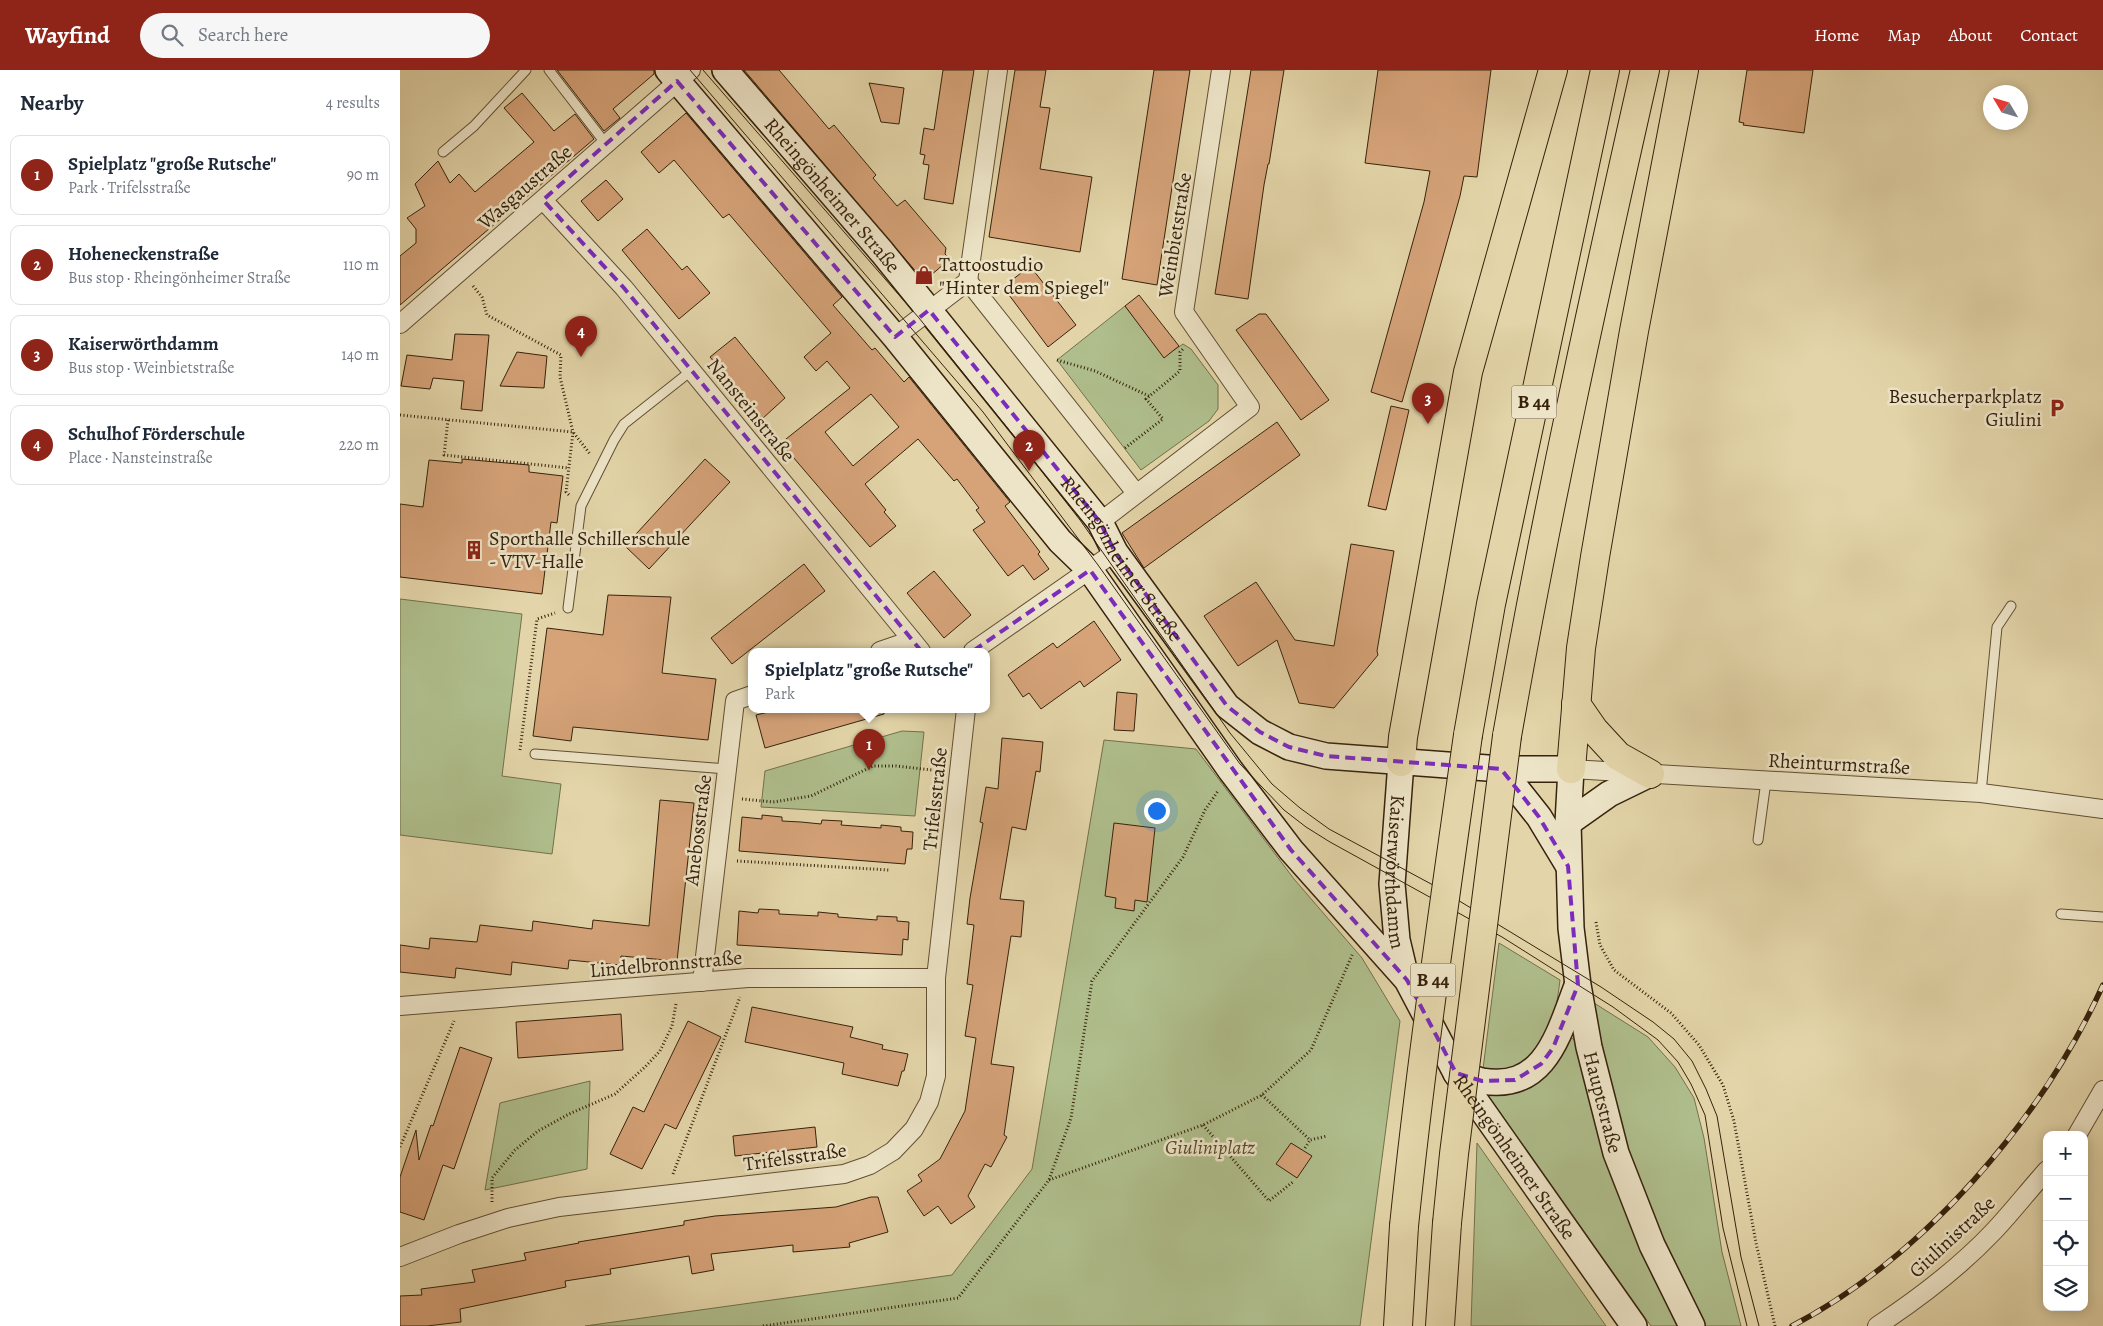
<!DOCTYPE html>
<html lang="en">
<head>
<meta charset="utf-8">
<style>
  body { margin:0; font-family:Alegreya,serif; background:#f6f6f7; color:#1f2937 }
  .controls { position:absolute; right:15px; bottom:15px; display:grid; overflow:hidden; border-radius:10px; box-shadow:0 2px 12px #0003 }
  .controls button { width:45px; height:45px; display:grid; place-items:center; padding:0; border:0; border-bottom:1px solid #e0e1e3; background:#fff; color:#1f2937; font:25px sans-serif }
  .compass { position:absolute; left:1583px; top:15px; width:45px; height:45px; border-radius:50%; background:#fff; box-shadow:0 2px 12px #0003; rotate:308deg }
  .you { position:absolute; left:756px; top:740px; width:18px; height:18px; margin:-12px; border:4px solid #fff; border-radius:50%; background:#1a73e8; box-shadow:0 0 0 8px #1a73e833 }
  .badge { display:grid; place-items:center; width:32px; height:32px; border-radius:50%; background:#8f2418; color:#fff; font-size:16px; font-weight:700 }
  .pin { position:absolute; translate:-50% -41px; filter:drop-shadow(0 1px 2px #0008) }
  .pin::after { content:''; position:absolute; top:26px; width:18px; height:15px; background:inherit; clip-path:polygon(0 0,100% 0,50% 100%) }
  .popup { position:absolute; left:348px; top:578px; width:242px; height:65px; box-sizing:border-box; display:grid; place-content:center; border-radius:10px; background:#fff; filter:drop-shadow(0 1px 4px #0005); font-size:16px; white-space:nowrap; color:#747a83 }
  .popup b { font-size:19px; color:#1f2937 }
  .popup::after { content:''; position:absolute; left:50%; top:100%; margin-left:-10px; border:10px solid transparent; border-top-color:#fff }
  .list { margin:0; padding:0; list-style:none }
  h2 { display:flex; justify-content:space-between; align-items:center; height:65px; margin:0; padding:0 20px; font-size:21px }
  h2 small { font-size:16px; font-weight:400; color:#747a83 }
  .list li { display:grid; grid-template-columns:32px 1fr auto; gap:15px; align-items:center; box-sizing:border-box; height:80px; margin:0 10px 10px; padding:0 10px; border:1px solid #e0e1e3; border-radius:10px }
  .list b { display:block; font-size:19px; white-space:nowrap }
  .list p { margin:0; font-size:16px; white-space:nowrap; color:#747a83 }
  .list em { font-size:16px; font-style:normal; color:#747a83 }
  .icon { flex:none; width:28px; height:28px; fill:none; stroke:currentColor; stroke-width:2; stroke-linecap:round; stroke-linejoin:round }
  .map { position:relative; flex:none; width:1703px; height:1256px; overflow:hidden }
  header { display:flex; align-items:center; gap:30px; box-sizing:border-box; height:70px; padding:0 25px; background:#8f2418; color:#fff }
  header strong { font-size:24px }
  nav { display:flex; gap:28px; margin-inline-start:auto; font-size:18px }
  .search { width:350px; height:45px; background:#f6f6f7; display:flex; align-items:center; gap:12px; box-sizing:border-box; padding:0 18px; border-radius:28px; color:#747a83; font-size:19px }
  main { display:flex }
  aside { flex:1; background:#fff }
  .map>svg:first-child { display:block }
  .green { fill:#afbe8c; stroke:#72704c }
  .building { fill:#d6a379; stroke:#36220c; fill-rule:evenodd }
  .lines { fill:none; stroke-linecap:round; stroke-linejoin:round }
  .lane-casing { stroke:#614f33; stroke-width:11 }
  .street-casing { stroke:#614f33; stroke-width:20 }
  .secondary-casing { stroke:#36220c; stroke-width:28 }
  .highway-casing { stroke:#36220c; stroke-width:30 }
  .path { stroke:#36220c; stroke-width:3; stroke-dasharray:1 2.5; stroke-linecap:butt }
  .lane { stroke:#ede4c7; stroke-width:9 }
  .street { stroke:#ede4c7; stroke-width:18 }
  .secondary { stroke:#ede4c7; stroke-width:25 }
  .highway { stroke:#e3d5a9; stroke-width:28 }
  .tram { stroke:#36220c; stroke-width:1 }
  .rail-casing { stroke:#36220c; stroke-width:5.5 }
  .rail { stroke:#ede4c7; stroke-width:4; stroke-dasharray:11; stroke-linecap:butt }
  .highway-bridge-casing { stroke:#36220c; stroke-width:30; stroke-linecap:butt }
  .highway-bridge { stroke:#e3d5a9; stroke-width:28 }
  .marked { fill:none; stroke:#7b2cbf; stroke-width:4; stroke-dasharray:10 6; stroke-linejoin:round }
  .labels { text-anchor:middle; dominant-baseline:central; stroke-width:5; stroke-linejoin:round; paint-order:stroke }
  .shield { fill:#ede4c7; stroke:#6d5c44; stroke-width:1 }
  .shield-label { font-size:19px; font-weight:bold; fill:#36220c }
  .street-label { font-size:20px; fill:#36220c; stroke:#ede4c7 }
  .poi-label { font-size:20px; fill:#36220c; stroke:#ede4c7; text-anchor:start }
  .park-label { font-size:20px; font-style:italic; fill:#54492c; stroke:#ede4c7 }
</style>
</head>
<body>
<header>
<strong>Wayfind</strong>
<div class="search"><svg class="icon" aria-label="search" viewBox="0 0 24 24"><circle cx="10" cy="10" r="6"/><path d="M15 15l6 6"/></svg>Search here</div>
<nav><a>Home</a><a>Map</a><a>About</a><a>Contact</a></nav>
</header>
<main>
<aside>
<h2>Nearby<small>4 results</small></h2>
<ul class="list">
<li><span class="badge">1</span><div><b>Spielplatz &quot;große Rutsche&quot;</b><p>Park · Trifelsstraße</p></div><em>90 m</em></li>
<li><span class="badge">2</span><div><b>Hoheneckenstraße</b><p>Bus stop · Rheingönheimer Straße</p></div><em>110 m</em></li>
<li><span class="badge">3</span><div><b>Kaiserwörthdamm</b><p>Bus stop · Weinbietstraße</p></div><em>140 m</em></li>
<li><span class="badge">4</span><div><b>Schulhof Förderschule</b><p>Place · Nansteinstraße</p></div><em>220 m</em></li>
</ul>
</aside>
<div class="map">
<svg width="1703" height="1256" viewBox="0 0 1703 1256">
  <rect width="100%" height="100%" fill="#e3d5a9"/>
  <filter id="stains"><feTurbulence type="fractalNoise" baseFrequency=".004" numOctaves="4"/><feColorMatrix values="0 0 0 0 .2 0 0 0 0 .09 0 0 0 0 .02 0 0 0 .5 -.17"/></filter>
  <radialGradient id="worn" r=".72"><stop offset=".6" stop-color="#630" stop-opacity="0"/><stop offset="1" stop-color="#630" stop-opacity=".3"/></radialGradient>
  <!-- green -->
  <g class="green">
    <polygon points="725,236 764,287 783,274 791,279 818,315 818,339 809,351 741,400 657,290"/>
    <polygon points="0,529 122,544 102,706 161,714 152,784 0,765"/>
    <polygon points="502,661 524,662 515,746 361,737 365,701"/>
    <polygon points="704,670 796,679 894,809 962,888 1000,951 960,1256 185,1256 552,1205 632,1099"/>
    <path d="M1099,873L1160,910C1156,944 1148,994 1107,1000C1100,1001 1090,999 1083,999Z"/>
    <path d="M1194,933L1248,967L1275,997L1294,1028L1304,1068L1322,1182L1341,1256H1305C1262,1175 1226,1086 1204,997C1199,976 1197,954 1194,933Z"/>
    <path d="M1172,968L1176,972L1220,1125L1253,1208L1280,1256H1251L1089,1027L1090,1023C1114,1017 1143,1014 1158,991C1163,983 1164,974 1172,968Z"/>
    <polygon points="190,1011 187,1099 85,1120 100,1033"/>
    <polygon points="1077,1073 1206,1256 1071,1256"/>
  </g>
  <!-- building -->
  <g class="building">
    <polygon points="157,0 254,0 254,4 213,39 220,48 204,61"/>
    <polygon points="344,0 379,0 429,59 434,55 476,105 473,108 497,136 505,130 546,178 545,184 550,189 524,211"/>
    <polygon points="543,0 574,0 553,134 524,129 529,95 523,94 525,85 520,84 524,58 534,60"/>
    <polygon points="615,0 646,0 640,37 650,38 640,99 692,107 680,182 589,167"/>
    <polygon points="754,0 790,0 757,215 722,209"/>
    <polygon points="851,0 884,0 869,94 868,94 864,115 848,229 815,224"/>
    <polygon points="978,0 1091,0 1077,107 1064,106 1060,126 1002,332 971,322 1024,132 1030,101 965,93"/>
    <polygon points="1347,0 1413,0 1404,63 1343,55 1344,53 1339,52"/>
    <polygon points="469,13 504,18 499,54 481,52"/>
    <polygon points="122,23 154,61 175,44 194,69 0,235 0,186 16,173 16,159 7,148 25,136 15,114 38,91 50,113 59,104 75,122 134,72 104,38"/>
    <path d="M286,43L442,227L433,235L472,280L475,278L504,312L509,307L610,432L605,436L640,482L638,484L649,499L634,510L623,495L608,506L573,460L585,452L576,440L579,438L557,409L554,411L518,369L465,414L486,440L484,442L496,456L470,477L381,373L450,318L427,291L416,301L404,287L431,263L329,144L323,148L274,90L259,103L241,82ZM471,324L499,357L453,396L425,362Z"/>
    <polygon points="206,110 223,129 198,151 181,131"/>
    <polygon points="247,159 282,200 287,196 310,223 279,249 222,180"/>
    <polygon points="630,196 676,255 648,277 603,217"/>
    <polygon points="739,225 779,276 764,288 725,236"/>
    <polygon points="859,244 866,244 929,330 901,350 836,260"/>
    <polygon points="55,264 89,265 82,341 61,339 64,311 33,308 30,319 1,316 7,285 52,290"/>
    <polygon points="335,267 385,328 362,349 310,287"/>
    <polygon points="117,282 147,286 144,318 100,316"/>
    <polygon points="991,336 1009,340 986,440 968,436"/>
    <polygon points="877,352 900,385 744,498 722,463"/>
    <polygon points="62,389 129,395 129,402 163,406 157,453 151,452 142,524 0,507 0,434 23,437 29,390 62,393"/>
    <polygon points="305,389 330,412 249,499 225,476"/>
    <polygon points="951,474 994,481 977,581 978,585 934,638 899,633 877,570 838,596 804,546 856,512 895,570 934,576"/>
    <polygon points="404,494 425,521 332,594 311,568"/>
    <polygon points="534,501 571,545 544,568 507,523"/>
    <polygon points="208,525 271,527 262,603 316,609 308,670 173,657 171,671 133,666 147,558 203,565"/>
    <polygon points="694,551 721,590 684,617 680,611 641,639 629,623 623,627 608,605 653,573 657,578"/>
    <polygon points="717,622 737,624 734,661 714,660"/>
    <polygon points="381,639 484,639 484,644 365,678 356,645"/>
    <polygon points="602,668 643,672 640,702 636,701 626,760 612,757 600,829 624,831 621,867 611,866 591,994 614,997 604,1065 607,1067 591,1097 585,1094 568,1126 575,1137 551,1154 538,1136 524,1146 507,1121 522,1111 518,1105 540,1089 565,1041 576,968 565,966 573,915 567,914 574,855 567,854 570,828 583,753 580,752 586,717 598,719"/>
    <polygon points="260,730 294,733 277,891 221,886 220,895 169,890 168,899 112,892 111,905 56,898 55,908 0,902 0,875 29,879 30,868 77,872 80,855 132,861 133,851 192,859 193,850 249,856"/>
    <polygon points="362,745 382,747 382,751 401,752 421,754 422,750 442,751 441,755 481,758 481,755 501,757 501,761 513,762 512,779 507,779 505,794 339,781 342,747 362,749"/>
    <polygon points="714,753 755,758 747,832 735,830 734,841 715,838 716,828 705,826"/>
    <polygon points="359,839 379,840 379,844 418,846 418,842 438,844 438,847 477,850 477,846 497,847 497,851 509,852 508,870 503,869 502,885 337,875 339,841 358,843"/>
    <polygon points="352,937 453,957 450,967 483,975 482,979 508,984 504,1001 502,1001 498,1016 442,1004 444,993 345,972"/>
    <polygon points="221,944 223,980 118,988 116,952"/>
    <polygon points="288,951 321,967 276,1059 265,1054 242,1099 210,1084 233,1037 244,1042"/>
    <polygon points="60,977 92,988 54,1099 43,1095 24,1150 0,1142 0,1107 16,1060 19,1090 31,1055 33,1056"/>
    <polygon points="415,1057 417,1077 335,1086 333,1066"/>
    <polygon points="891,1073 912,1086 897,1108 876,1094"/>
    <polygon points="471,1127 478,1127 488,1162 449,1173 450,1177 393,1182 393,1175 311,1184 314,1200 292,1204 289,1186 210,1199 211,1204 165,1211 166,1217 60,1239 61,1252 27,1256 0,1256 0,1226 22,1225 21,1219 75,1212 72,1200 126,1190 124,1183 179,1173 178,1172 284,1155 284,1151 315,1146 436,1137"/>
  </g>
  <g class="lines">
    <!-- lane casing -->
    <g class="lane-casing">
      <g id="lane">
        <polyline points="149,0 206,74"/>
        <polyline points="43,82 74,56 126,0"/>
        <polyline points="168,538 181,436 214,370 224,354 291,301"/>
        <polyline points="135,684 327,699"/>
        <polyline points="1581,723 1597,557 1611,536"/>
        <polyline points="1358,770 1366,711"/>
        <polyline points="1661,844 1703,847"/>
      </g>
    </g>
    <!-- street casing -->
    <g class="street-casing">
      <g id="street">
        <polyline points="143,130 224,218 521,581"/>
        <polyline points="568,211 736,423"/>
        <polyline points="0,254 291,0"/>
        <polyline points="495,267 568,211 598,0"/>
        <polyline points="700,452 850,337 784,242 821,0"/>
        <polyline points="480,581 512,570"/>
        <polyline points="573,581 715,482"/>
        <polyline points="1171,699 1581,723 1703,739"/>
        <polyline points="302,912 335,631 352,625"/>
        <polyline points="0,936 348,908 536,908"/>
        <polyline points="1677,1065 1703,1020"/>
        <polyline points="0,1187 59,1164 108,1148 159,1137 444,1104 470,1095 493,1081 514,1059 529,1032 536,1006 536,908 566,639"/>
        <path d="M1477,1256C1518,1229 1559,1198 1594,1161C1612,1142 1629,1120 1647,1100"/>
      </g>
    </g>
    <!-- secondary casing -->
    <g class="secondary-casing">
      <g id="secondary">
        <path id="s1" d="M268,0L495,267L660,471L690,500L831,701L891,780L1007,910L1056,1003L1234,1256"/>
        <path id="s2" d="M325,0L482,182L700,452L715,482L827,636L860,662L889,677L926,686L1101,699H1171L1168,753L1171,858L1178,915L1189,977L1216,1083L1252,1175L1292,1256"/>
        <path id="s3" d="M1001,692L992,814L997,870L1006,908"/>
        <polyline points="1101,699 1139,747 1168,795"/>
        <polyline points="1168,753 1209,724 1250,704"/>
        <path d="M1056,1003C1064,1005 1073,1009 1082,1011C1146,1022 1159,962 1177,916"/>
      </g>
    </g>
    <!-- highway casing -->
    <g class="highway-casing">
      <g id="highway">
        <polyline points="1176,634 1194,660 1218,686 1250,704"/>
        <polyline points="1068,665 1091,534 1205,0"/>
        <path d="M1107,666C1146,443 1195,221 1245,0"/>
        <polyline points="1001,692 1003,667 1068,302 1153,0"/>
        <polyline points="1171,699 1181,578 1195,487 1234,261 1284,0"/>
        <polyline points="998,1256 1004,1156"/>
        <polyline points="1040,1256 1047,1153"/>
      </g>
    </g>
    <!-- path -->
    <g class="path">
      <polyline points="73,216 82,227 87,245 161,285 160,307 173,362 166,422 169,425"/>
      <polyline points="657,290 695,301 749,326"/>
      <polyline points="0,345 173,362 190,384"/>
      <polyline points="48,350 44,385 169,398"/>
      <polyline points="725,378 763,349 746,329 780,301 780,282 784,278"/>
      <polyline points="120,680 137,549 155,543"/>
      <polyline points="342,729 373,732 411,726 473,696 496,696 541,701"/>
      <polyline points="337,791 489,800"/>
      <polyline points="1196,852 1200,875 1214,900 1271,943 1299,975 1323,1015 1334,1051 1356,1173 1375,1256"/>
      <polyline points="862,1025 910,1070 927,1066"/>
      <polyline points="803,1055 869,1131 894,1111"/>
      <polyline points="0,1077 54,951"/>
      <polyline points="905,1078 910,1070"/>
      <polyline points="273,1104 340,927"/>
      <polyline points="649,1110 803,1055 862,1025 911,980 953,883"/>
      <polyline points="92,1132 92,1108 115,1080 138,1061 169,1044 215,1024 245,997 260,981 272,956 276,934"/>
      <polyline points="363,1256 558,1228 649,1110 671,1048 692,911 783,787 805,740 818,721"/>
    </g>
    <!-- lane -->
    <use href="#lane" class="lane"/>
    <!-- street -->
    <use href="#street" class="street"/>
    <!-- secondary -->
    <use href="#secondary" class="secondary"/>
    <!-- highway -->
    <use href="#highway" class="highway"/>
    <!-- tram -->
    <g class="tram">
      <polyline points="290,0 583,342 698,495 840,694 884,740 906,757 930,772 1102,867 1213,937 1258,970 1278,992 1291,1014 1305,1045 1323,1158 1347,1256"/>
      <polyline points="303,0 519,248 622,376 680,450 830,663 872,714 900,738 929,759 1033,815 1201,917 1253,952 1274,969 1292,991 1306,1019 1317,1046 1341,1187 1359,1256"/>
    </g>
    <!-- rail casing -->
    <g class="rail-casing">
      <path id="rail" d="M1392,1256C1524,1187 1642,1049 1703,915"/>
    </g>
    <!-- rail -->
    <use href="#rail" class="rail"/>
    <!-- highway-bridge casing -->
    <g class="highway-bridge-casing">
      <g id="highway-bridge">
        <polyline points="1047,1153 1054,1084 1107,666"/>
        <path d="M1004,1156C1021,991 1045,828 1068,665"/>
      </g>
    </g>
    <!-- highway-bridge -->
    <use href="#highway-bridge" class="highway-bridge"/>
  </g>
  <!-- marked area -->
  <path class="marked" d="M277,11L495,267L529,240L700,452L715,482L827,636L860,662L889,677L926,686L1101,699L1139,747L1168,796L1178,915L1153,978L1141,994L1115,1010L1082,1011L1056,1003L1007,910L891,780L690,500L540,604L224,218L143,130Z"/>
  <!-- icons -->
  <defs>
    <g id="shop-bare" transform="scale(1.5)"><path d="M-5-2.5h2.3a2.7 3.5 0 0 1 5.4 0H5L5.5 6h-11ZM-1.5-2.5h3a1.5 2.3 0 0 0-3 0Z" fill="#8f2418" stroke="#ede4c7" stroke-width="2.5" paint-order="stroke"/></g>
    <g id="parking-bare" transform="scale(1.5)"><path d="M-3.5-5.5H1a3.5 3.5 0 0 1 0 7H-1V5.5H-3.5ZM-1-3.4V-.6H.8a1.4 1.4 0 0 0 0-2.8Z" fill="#8f2418" stroke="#ede4c7" stroke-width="2.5" paint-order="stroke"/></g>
    <g id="building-bare" transform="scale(1.5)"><path d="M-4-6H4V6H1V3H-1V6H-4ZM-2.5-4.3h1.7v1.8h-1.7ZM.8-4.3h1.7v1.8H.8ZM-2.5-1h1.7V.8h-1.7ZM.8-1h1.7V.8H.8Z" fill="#8f2418" stroke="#ede4c7" stroke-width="2.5" paint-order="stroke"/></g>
  </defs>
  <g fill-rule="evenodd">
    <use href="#shop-bare" x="524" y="205"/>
    <use href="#parking-bare" x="1657" y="338"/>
    <use href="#building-bare" x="74" y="480"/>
  </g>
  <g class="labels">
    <!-- shield labels -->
    <g class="shield">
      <rect x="1111.5" y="315.5" width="45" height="33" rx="4"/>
      <rect x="1010.5" y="893.5" width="45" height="33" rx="4"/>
    </g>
    <g class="shield-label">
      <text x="1134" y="332">B 44</text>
      <text x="1033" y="910">B 44</text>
    </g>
    <!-- street labels -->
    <g class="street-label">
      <text transform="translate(125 117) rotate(-41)">Wasgaustraße</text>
      <text stroke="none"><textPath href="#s2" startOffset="165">Rheingönheimer Straße</textPath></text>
      <text transform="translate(775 165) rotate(-81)">Weinbietstraße</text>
      <text transform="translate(351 340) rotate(51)">Nansteinstraße</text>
      <text stroke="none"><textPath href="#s2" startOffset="630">Rheingönheimer Straße</textPath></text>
      <text transform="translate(1439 694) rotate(3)">Rheinturmstraße</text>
      <text transform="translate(535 729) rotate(-84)">Trifelsstraße</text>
      <text transform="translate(298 760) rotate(-83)">Anebosstraße</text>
      <text stroke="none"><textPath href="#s3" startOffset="110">Kaiserwörthdamm</textPath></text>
      <text transform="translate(266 894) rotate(-5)">Lindelbronnstraße</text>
      <text stroke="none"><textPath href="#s2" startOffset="1506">Hauptstraße</textPath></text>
      <text stroke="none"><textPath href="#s1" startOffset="1381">Rheingönheimer Straße</textPath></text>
      <text transform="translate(395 1087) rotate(-8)">Trifelsstraße</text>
      <text transform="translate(1552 1167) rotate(-43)">Giulinistraße</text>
    </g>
    <!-- poi labels -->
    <g class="poi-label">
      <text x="539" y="194">Tattoostudio<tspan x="539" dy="23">"Hinter dem Spiegel"</tspan></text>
      <text x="1642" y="326" text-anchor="end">Besucherparkplatz<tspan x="1642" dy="23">Giulini</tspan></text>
      <text x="89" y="468">Sporthalle Schillerschule<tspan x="89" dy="23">- VTV-Halle</tspan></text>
    </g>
    <!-- park labels -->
    <g class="park-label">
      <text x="810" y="1077">Giuliniplatz</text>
    </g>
  </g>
  <rect width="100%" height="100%" filter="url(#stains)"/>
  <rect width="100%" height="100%" fill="url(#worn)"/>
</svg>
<div class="controls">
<button>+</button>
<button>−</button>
<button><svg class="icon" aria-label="locate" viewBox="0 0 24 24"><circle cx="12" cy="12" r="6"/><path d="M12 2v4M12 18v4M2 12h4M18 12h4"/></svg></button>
<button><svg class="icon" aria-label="layers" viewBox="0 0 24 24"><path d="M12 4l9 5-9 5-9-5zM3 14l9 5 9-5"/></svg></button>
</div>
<svg class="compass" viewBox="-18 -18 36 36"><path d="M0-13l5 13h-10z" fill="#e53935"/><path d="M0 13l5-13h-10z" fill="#747a83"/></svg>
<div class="you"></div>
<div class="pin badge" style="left:469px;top:700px">1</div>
<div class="popup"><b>Spielplatz &quot;große Rutsche&quot;</b>Park</div>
<div class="pin badge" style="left:629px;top:401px">2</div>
<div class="pin badge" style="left:1028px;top:354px">3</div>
<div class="pin badge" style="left:181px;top:287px">4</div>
</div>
</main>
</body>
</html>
